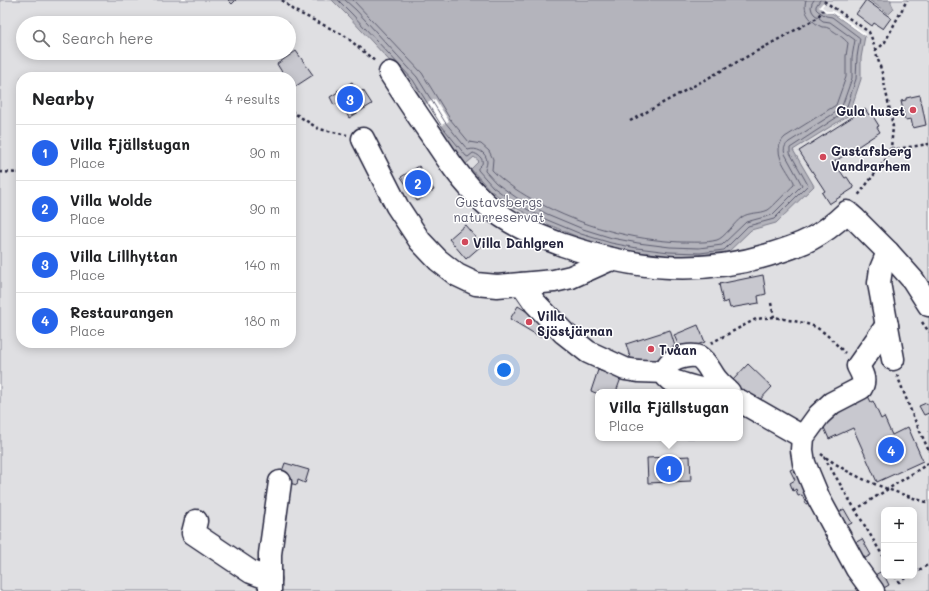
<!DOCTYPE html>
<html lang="en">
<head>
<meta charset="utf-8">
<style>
  body { margin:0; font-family:Mali,sans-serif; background:#f6f6f6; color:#202124 }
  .controls { position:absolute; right:12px; bottom:12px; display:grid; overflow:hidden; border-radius:8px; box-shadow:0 2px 10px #0003 }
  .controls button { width:36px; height:36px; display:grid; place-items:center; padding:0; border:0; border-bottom:1px solid #e0e0e0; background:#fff; color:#202124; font:20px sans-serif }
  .you { position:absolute; left:504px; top:370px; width:14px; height:14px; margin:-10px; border:3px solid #fff; border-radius:50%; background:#1a73e8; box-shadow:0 0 0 6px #1a73e833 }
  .badge { display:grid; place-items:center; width:26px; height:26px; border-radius:50%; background:#2563eb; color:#fff; font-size:13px; font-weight:700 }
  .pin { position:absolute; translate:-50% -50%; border:2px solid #fff; box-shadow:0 1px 4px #0006 }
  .popup { position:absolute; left:595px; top:389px; width:148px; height:52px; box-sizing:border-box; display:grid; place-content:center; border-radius:8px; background:#fff; filter:drop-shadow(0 1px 3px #0005); font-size:13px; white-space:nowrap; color:#757577 }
  .popup b { font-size:15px; color:#202124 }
  .popup::after { content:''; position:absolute; left:50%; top:100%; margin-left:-8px; border:8px solid transparent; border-top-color:#fff }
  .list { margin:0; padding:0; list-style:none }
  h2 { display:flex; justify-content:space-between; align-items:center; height:52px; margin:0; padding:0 16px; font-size:17px }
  h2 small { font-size:13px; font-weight:400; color:#757577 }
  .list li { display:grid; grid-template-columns:26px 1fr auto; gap:12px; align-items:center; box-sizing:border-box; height:56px; padding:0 16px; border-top:1px solid #e0e0e0 }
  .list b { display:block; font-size:15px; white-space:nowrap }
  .list p { margin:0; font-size:13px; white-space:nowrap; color:#757577 }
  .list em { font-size:13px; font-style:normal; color:#757577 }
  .icon { flex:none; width:22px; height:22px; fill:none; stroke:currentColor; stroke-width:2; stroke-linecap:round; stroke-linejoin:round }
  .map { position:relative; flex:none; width:929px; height:591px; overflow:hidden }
  .search { position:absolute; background:#fff; box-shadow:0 2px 10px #0003; left:16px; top:16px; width:280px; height:44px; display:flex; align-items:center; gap:10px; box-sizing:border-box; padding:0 14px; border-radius:22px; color:#757577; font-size:15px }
  .panel { position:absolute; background:#fff; box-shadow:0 2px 10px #0003; left:16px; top:72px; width:280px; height:276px; border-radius:16px }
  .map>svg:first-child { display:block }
  .green { fill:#dfdfe2; stroke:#80808e; fill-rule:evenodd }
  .water { fill:#b4b4bc; stroke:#7a7a88 }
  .pier { fill:#fff }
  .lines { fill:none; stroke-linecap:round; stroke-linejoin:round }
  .shore { stroke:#5c5c6f; stroke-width:1 }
  .building { fill:#c8c8cf; stroke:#22223b }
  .minor-casing { stroke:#22223b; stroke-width:25 }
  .path { stroke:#22223b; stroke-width:2.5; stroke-dasharray:3 3; stroke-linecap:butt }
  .minor { stroke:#fff; stroke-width:22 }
  .poi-dot { fill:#d1495b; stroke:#fff; stroke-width:1.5 }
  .labels { text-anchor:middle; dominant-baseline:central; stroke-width:3; stroke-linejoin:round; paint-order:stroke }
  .poi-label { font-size:13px; font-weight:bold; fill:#22223b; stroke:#fff; text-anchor:start }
  .park-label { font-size:13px; fill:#5b5b6d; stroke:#fff }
</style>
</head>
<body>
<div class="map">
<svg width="929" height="591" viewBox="0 0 929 591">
  <rect width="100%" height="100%" fill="#fff"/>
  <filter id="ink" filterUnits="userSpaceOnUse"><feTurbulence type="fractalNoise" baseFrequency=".025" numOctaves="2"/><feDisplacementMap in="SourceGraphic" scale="8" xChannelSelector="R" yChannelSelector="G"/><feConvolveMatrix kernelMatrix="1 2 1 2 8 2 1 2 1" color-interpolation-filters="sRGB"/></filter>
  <g filter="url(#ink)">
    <!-- green -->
    <path class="green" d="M0,0H929V591H0ZM23,23H289V53H23ZM21,77H291V343H21ZM598,392H740V438H598ZM884,510H914V576H884Z"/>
    <!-- water -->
    <g class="water">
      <polygon points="332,0 825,0 820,7 827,13 832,13 865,36 861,58 861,79 849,115 793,150 814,186 776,223 751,230 726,254 700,257 669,256 636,252 610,247 580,238 543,222 512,206 490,190 471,169 479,161 474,157 466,164 438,127 410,83 349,17"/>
      <polygon points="869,0 891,0 891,3 894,9 889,14"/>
    </g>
    <!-- pier -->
    <g class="pier">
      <polygon points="825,0 826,1 822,7 828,11 833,11 866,34 865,36 833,13 827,13 819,7"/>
      <polygon points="435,99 449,121 438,127 424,105"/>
    </g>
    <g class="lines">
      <!-- shore -->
      <g class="shore">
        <path d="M338,0L352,14L413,80L441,125L466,156L468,157L473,153C477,154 484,158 482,164C482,164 478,168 478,168V170L493,187L514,202L545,219L581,234L611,243L637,248L669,252L700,253L724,250L748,226L774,219L808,185L790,153V148L845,112L856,79L857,57L860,38L832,17L826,16L818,11L816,9V6L820,0"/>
        <path d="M345,0L356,10L417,77L445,122L467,149L468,150C476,147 487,152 487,162C487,165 485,168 485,171L496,183L517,198L547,214L583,229L612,238L638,243L670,247L699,248L722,245L746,222L772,215L802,185L785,154C783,149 785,145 789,142L841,109L852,78V57L855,40L830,22L823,21L814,14L812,11L811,7L812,3L814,0"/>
        <path d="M353,0L422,73L450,119L469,142L481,144L489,151L493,159L492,170C506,184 522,194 539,203C582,226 632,240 681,242C693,242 706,243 717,240C724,238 735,222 742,217C749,212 760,214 768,210C773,207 788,190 794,185V182C787,169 770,151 785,137L836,105L846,77V56L848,43C845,39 833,30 828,28C826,27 824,27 822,27C811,22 802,12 806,0"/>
      </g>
    </g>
    <!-- building -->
    <g class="building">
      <polygon points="228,0 236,0 232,4"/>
      <polygon points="866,0 891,18 883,29 874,23 872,26 856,14"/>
      <polygon points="296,51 313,75 293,88 291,85 291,77 285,77 277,64"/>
      <polygon points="352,82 359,93 363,90 372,104 349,118 342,105 344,104 342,101 334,105 330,97 338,92 337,91"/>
      <polygon points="920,95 926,125 913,128 911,119 905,120 901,101 906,100 906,98"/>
      <polygon points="865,109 869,115 871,113 879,126 877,127 880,132 834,162 845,178 847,177 854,188 829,204 822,193 825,191 799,151"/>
      <polygon points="419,166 434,190 417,201 401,177"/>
      <polygon points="465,225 482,245 466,259 449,239"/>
      <polygon points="763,275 766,294 758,296 759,303 730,308 728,301 723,303 719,284"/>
      <polygon points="518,306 548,325 540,337 510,319"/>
      <polygon points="698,325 705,342 681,351 674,335"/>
      <polygon points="670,330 677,353 633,367 626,344"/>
      <polygon points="748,364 772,387 756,404 732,381"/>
      <polygon points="598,370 621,378 616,392 598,392 598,394 591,391"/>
      <polygon points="868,396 871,402 873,401 881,419 884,417 892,435 908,427 923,461 877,482 853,428 829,439 822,423 833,418 831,413"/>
      <polygon points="926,403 929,405 929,413 924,415 919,406"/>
      <polygon points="690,456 691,481 648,483 647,458"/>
      <polygon points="285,463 309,470 305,483 298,480 297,485 285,482 280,477"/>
      <polygon points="799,466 814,501 806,504 802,495 798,496 796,489 793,491 790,483 795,480 790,470"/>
      <polygon points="844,509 852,523 844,527 837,513"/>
      <polygon points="862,539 871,555 858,562 849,546"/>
      <polygon points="882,571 889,585 882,589 875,575"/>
    </g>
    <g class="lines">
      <!-- minor casing -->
      <g class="minor-casing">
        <g id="minor">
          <path d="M390,73C403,93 416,113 430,133C447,159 463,183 486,204C508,224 536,235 563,245C633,269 697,276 768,255C802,245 821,237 847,212L855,219L888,252L913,280L929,305"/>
          <polyline points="363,139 397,206 420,241 438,260 457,275 476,284 497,286 554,281 571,277 611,259"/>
          <polyline points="888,252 881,269 879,283 893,359"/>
          <polyline points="522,284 535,303 564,333 588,352 625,369 638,371 666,372"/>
          <path d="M710,392C702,389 675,383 669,379C664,375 666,367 670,363C676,357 692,354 699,357C707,362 711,373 716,379C720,384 725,388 729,392"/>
          <polyline points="740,401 803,437"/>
          <polyline points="196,521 193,533 251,572 270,579"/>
          <polyline points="270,591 270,554 280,482"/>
          <path d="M873,591L857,569L819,499L804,463L802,450L803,437L819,415L832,403L861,388C866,380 862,374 858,366L887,325"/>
        </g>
      </g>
      <!-- path -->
      <g class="path">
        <polyline points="282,0 293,10 344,35 376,62"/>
        <polyline points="824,1 869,32 872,39 882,73 889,106 893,127 891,148 886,159 857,197"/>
        <polyline points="875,50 880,47 885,42 907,0"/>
        <polyline points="291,111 319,129 347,135"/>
        <polyline points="630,121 817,18 823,10"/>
        <polyline points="891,148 896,149 929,144"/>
        <polyline points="0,172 21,173"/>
        <polyline points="771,303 774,317"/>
        <polyline points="922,322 929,332"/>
        <polyline points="711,343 756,319 774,317 804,323 816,327 826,334 845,353"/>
        <polyline points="897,375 913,416 929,451"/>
        <path d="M821,454C829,460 839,466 847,471C873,485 901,494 929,503"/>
        <polyline points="824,457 884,558"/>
        <polyline points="855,510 926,465 929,462"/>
        <polyline points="914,573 929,564"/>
        <polyline points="895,576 899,582 909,576"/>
      </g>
      <!-- minor -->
      <use href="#minor" class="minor"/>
    </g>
  </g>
  <!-- markers -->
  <g class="poi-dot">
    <circle cx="913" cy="110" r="4"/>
    <circle cx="823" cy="157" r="4"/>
    <circle cx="465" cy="242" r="4"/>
    <circle cx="529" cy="322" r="4"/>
    <circle cx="651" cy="349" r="4"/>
  </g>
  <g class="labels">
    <!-- poi labels -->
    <g class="poi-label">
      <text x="905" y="110" text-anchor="end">Gula huset</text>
      <text x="831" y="150">Gustafsberg<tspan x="831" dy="15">Vandrarhem</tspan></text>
      <text x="473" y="242">Villa Dahlgren</text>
      <text x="537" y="315">Villa<tspan x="537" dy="15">Sjöstjärnan</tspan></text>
      <text x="659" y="349">Tvåan</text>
    </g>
    <!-- park labels -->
    <g class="park-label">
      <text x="499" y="201">Gustavsbergs<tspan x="499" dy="15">naturreservat</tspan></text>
    </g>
  </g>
</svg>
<div class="controls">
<button>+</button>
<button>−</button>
</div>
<div class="you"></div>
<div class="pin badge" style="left:669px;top:469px">1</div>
<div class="popup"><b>Villa Fjällstugan</b>Place</div>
<div class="pin badge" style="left:418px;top:183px">2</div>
<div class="pin badge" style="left:350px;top:99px">3</div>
<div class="pin badge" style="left:891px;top:450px">4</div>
<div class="search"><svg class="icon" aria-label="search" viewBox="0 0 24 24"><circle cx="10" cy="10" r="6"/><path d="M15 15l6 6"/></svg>Search here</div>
<section class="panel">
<h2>Nearby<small>4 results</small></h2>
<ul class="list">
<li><span class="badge">1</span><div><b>Villa Fjällstugan</b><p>Place</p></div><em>90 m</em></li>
<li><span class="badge">2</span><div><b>Villa Wolde</b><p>Place</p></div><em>90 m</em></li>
<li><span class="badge">3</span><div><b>Villa Lillhyttan</b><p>Place</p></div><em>140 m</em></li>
<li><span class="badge">4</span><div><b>Restaurangen</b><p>Place</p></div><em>180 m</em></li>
</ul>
</section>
</div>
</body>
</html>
